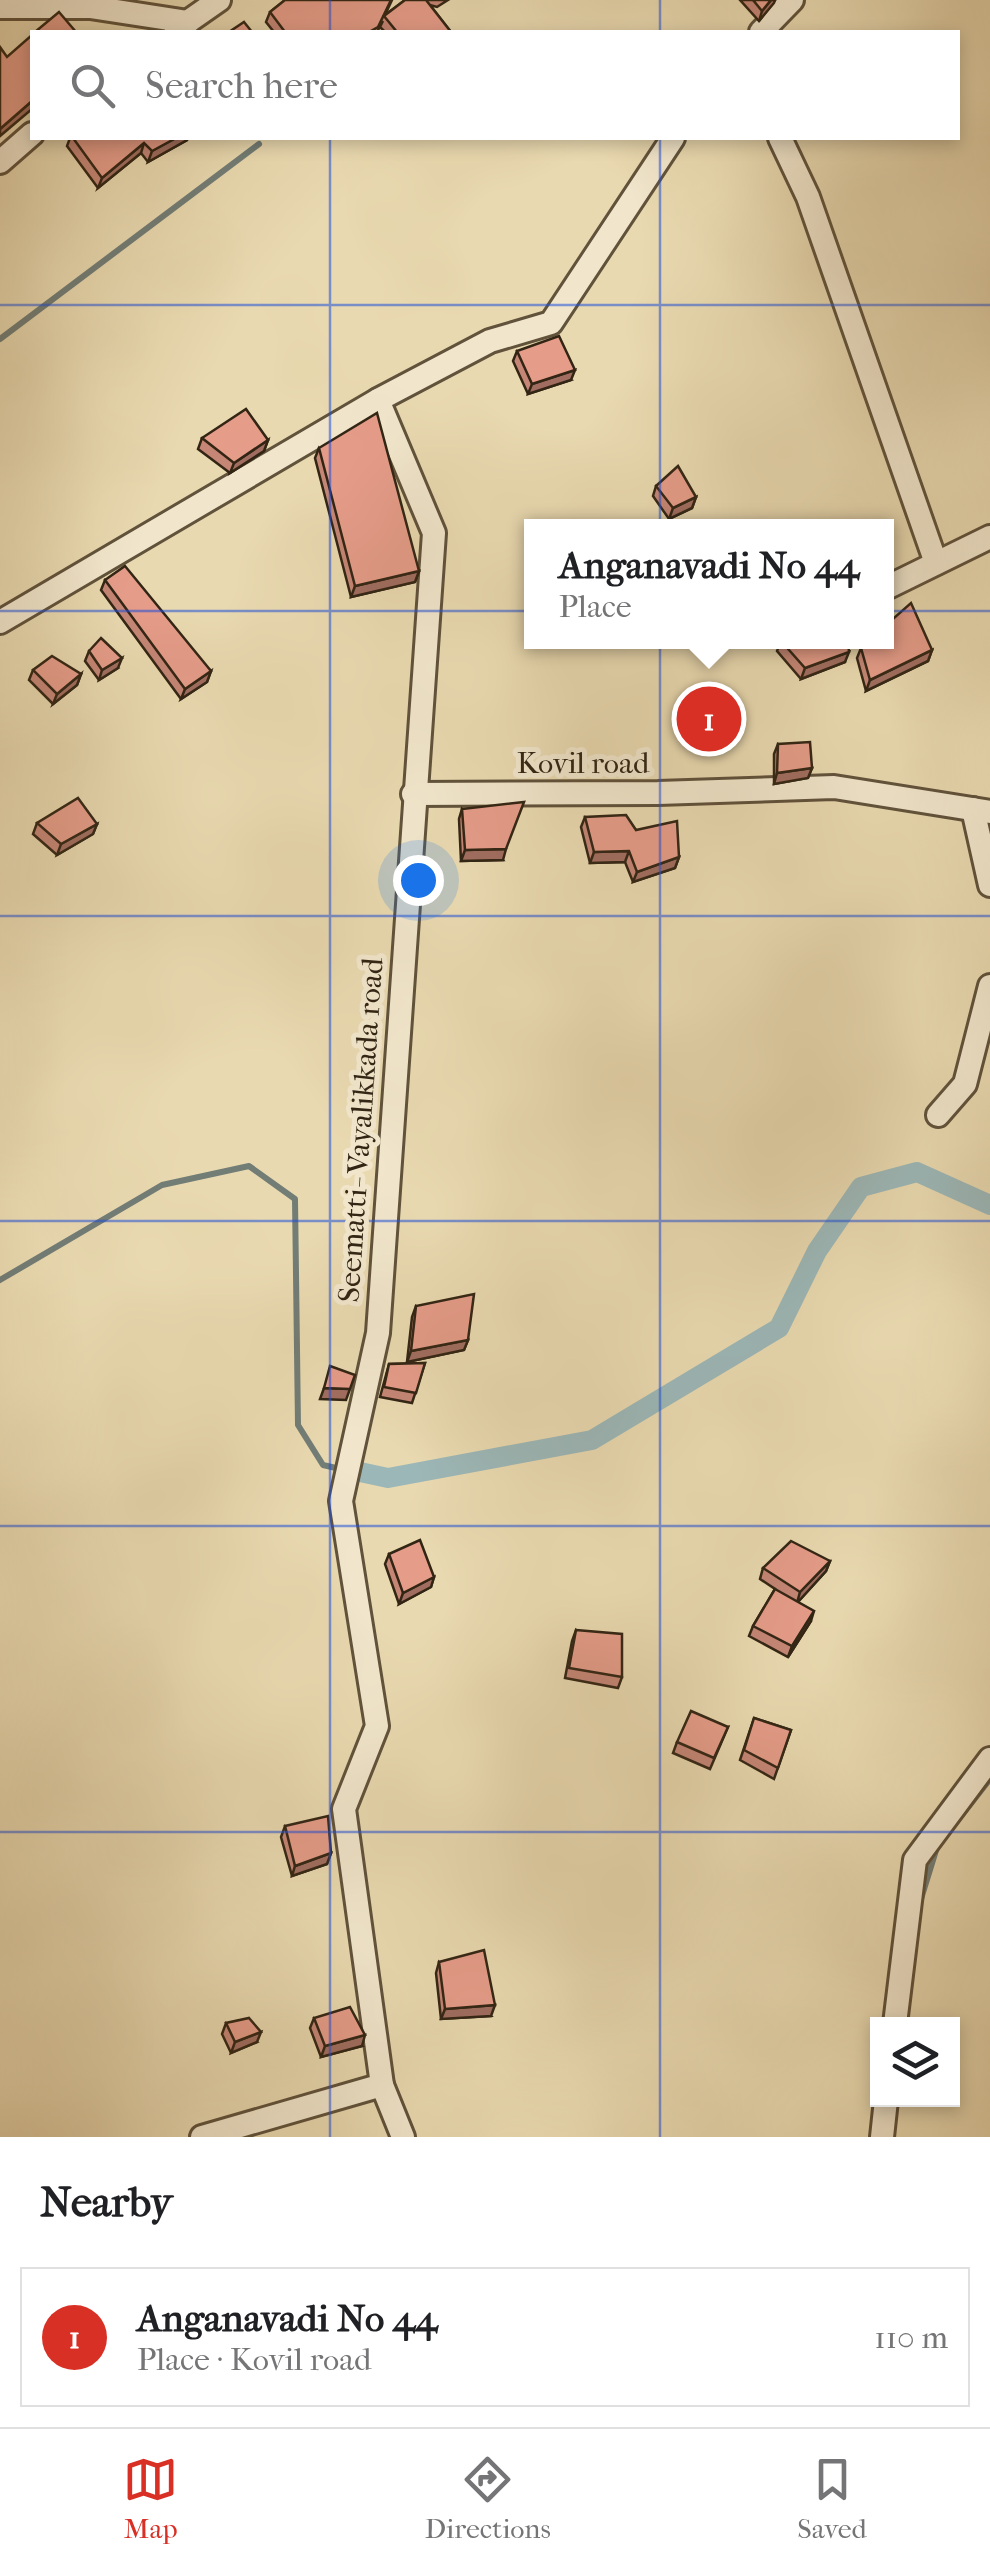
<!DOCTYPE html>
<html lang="en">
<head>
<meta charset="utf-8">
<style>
  body { margin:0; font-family:"IM FELL French Canon",serif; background:#f6f6f6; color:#202124 }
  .controls { position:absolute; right:30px; bottom:30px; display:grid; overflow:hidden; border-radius:0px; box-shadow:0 5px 15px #0003 }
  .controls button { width:90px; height:90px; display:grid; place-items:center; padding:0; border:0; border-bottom:2px solid #e0e0e0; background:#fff; color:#202124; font:50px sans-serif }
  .you { position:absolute; left:418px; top:880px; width:35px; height:35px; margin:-25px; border:8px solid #fff; border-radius:50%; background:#1a73e8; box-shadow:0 0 0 15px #1a73e833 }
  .badge { display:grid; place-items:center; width:65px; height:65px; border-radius:50%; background:#d93025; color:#fff; font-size:32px; font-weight:700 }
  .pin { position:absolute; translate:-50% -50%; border:5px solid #fff; box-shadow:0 2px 10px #0006 }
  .popup { position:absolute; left:524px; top:519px; width:370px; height:130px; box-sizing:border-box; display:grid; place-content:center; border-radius:0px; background:#fff; filter:drop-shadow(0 2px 8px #0005); font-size:32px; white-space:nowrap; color:#757577 }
  .popup b { font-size:38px; color:#202124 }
  .popup::after { content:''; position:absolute; left:50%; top:100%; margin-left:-20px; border:20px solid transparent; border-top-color:#fff }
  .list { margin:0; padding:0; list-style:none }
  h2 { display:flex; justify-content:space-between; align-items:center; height:130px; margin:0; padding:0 40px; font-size:42px }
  h2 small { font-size:32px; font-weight:400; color:#757577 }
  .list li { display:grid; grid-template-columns:65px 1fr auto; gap:30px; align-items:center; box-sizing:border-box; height:140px; margin:0 20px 20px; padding:0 20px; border:2px solid #e0e0e0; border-radius:0px }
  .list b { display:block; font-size:38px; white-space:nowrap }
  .list p { margin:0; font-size:32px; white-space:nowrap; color:#757577 }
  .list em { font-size:32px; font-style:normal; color:#757577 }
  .icon { flex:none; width:55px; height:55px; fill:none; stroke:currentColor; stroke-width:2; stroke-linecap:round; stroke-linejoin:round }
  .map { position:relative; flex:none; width:990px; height:2137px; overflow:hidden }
  .search { position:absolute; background:#fff; box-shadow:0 5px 15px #0003; left:30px; right:30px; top:30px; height:110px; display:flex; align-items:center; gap:25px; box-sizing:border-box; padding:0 35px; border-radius:0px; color:#757577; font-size:38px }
  .sheet { height:290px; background:#fff }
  nav { display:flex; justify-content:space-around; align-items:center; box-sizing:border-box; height:140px; border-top:2px solid #e0e0e0; background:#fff; font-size:28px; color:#757577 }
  nav a { display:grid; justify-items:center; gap:5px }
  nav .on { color:#d93025 }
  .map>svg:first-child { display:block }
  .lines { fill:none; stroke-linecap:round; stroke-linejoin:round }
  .stream { stroke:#727d76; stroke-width:6 }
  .canal { stroke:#9cb7b7; stroke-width:20 }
  .minor-casing { stroke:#60523b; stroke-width:28 }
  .minor { stroke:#f1e6cc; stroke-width:22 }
  .wall { fill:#c58676; stroke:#322514; stroke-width:2.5 }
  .shaded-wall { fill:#a06d60; stroke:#322514; stroke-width:2.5 }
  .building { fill:#e59c89; stroke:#322514; stroke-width:2.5 }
  .grid { fill:none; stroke:#1d4ed8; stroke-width:2.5; stroke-opacity:0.55 }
  .labels { text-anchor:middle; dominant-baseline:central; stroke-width:10; stroke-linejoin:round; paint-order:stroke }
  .street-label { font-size:30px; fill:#322514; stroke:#f1e6cc }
</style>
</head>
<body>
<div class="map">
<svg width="990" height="2137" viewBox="0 0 990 2137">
  <rect width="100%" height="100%" fill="#e9d9b0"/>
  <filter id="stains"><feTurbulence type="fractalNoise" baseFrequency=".002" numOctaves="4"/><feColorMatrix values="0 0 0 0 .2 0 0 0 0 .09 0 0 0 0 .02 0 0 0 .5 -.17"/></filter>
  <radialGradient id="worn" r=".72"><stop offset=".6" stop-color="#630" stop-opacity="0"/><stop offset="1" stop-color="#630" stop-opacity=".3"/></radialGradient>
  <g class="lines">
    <!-- stream -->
    <g class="stream">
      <polyline points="0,339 259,144"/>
      <polyline points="0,1280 162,1185 249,1166 295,1199 298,1425 323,1465 336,1468"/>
      <polyline points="948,1833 990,1779"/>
      <polyline points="920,1902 937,1847"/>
    </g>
    <!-- canal -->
    <polyline class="canal" points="360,1472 388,1478 592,1440 779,1328 817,1251 861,1187 917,1172 990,1205"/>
    <!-- minor casing -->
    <g class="minor-casing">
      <g id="minor">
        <polyline points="0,7 90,7 188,22"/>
        <polyline points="176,30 219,0"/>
        <polyline points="761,32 792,0"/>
        <polyline points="780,138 808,197 936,563"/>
        <polyline points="0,162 32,134"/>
        <polyline points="886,588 990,537"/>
        <polyline points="0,622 378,400"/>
        <polyline points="413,794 658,793 834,787 990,812"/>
        <polyline points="973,809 990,885"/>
        <polyline points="938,1115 965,1084 990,986"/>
        <polyline points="895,2024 915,1860 990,1759"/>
        <polyline points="382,2085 403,2137"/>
        <polyline points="202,2137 382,2085 344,1809 377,1726 341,1501 378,1333 434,533 378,400 490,341 551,323 673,138"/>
        <polyline points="882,2137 886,2100"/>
      </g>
    </g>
    <!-- minor -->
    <use href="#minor" class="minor"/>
  </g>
  <!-- wall -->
  <g class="wall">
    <polygon points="285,0 392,0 385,15 405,0 448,0 437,7 430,5 451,32 385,32 380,27 383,21 377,32 274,32 266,22 270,12"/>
    <polygon points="740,0 775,0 759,21"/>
    <polygon points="70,138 188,138 187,140 148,162 141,153 98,188 67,146"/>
    <polygon points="517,351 571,380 528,394 513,361"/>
    <polygon points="202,438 268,440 264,451 230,473 198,449"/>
    <polygon points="319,448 419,571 415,582 351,597 315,458"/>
    <polygon points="656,486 696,497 692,508 669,519 653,496"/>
    <polygon points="105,580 211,671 207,682 181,699 101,590"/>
    <polygon points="781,642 860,642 848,647 845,662 801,679 777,651"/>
    <polygon points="861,648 932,650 928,661 866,691 857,658"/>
    <polygon points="89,651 118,668 99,680 85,661"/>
    <polygon points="33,670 81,674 77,685 53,704 29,680"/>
    <polygon points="699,698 726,719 723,730 701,735 695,708"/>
    <polygon points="778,744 812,768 808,778 774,784 774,754"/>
    <polygon points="462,809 503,860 461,861 459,819"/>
    <polygon points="585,817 636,830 679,857 675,868 633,882 625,862 590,863 581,827"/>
    <polygon points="37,823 97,824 93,834 57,855 33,834"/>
    <polygon points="416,1306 468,1340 464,1350 407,1362 412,1317"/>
    <polygon points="425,1363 412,1403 380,1397 389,1364"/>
    <polygon points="389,1554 434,1577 431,1587 399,1604 385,1564"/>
    <polygon points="830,1561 826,1571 798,1602 811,1621 788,1657 749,1636 753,1626 775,1589 760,1579 763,1568"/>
    <polygon points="576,1630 622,1677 618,1688 565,1678 572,1641"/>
    <polygon points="754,1718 791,1730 774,1779 740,1760"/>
    <polygon points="728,1727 710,1769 673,1753 677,1742"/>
    <polygon points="285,1826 331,1853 327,1864 292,1876 281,1837"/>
    <polygon points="439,1962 491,2016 441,2019 436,1973"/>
    <polygon points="314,2018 362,2046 321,2057 310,2028"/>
    <polygon points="226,2023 257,2042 231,2053 222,2034"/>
  </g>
  <!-- shaded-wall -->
  <g class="shaded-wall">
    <polygon points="771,0 775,0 774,3 759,21 762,11"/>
    <polygon points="32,101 32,109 0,136 0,129"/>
    <polygon points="176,138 188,138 187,140 148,162 152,151"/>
    <polygon points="144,143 141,153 98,188 102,178"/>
    <polygon points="575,370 571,380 528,394 532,384"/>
    <polygon points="268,440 264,451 230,473 234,463"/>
    <polygon points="696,497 692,508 669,519 673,508"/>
    <polygon points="419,571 415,582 351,597 355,586"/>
    <polygon points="932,650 928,661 866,691 870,680"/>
    <polygon points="849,652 845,662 801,679 805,668"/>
    <polygon points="122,658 118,668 99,680 102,670"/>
    <polygon points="211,671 207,682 181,699 185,689"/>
    <polygon points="81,674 77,685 53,704 57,694"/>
    <polygon points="726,719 723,730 701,735 705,724"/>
    <polygon points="812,768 808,778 774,784 777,773"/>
    <polygon points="97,824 93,834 57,855 61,844"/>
    <polygon points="506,849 503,860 461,861 465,850"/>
    <polygon points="629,851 625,862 590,863 594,852"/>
    <polygon points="679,857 675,868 633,882 637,872"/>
    <polygon points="468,1340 464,1350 407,1362 411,1351"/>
    <polygon points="324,1388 350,1389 346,1400 320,1399"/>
    <polygon points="830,1561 826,1571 797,1603 800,1592"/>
    <polygon points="434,1577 431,1587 399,1604 403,1593"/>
    <polygon points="814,1611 811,1621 788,1657 792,1646"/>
    <polygon points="331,1853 327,1864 292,1876 295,1866"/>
    <polygon points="495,2005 491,2016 441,2019 445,2009"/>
    <polygon points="261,2032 257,2042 231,2053 235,2042"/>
    <polygon points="365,2035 362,2046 321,2057 325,2046"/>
  </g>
  <!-- building -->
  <g class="building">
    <polygon points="285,0 391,0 378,27 369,32 285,32 270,12"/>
    <polygon points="405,0 426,0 451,32 397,32 384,16"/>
    <polygon points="753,0 771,0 762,11"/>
    <polygon points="59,12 76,32 35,32"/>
    <polygon points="244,22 252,32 229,32"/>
    <polygon points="32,35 32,101 0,129 0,47 7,57"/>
    <polygon points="73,138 176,138 152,151 144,143 102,178"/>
    <polygon points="559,336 575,370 532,384 517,351"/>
    <polygon points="246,409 268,440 234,463 202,438"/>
    <polygon points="377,413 419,571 355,586 319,448"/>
    <polygon points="678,466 696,497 673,508 656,486"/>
    <polygon points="125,566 211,671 185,689 105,580"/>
    <polygon points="911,603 932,650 870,680 861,648 868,642 886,642 886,625"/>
    <polygon points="101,638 122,658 102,670 89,651"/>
    <polygon points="782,642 848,642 849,652 805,668"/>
    <polygon points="52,656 81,674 57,694 33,670"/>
    <polygon points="720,692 726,719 705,724 699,698"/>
    <polygon points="810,742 812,768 777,773 778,744"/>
    <polygon points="78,798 97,824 61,844 37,823"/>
    <polygon points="524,802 506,849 465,850 462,809"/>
    <polygon points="626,815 636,830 677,821 679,857 637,872 629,851 594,852 585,817"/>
    <polygon points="474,1294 468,1340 411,1351 416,1306"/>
    <polygon points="425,1363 416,1393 384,1387 389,1364"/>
    <polygon points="330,1366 355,1375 350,1389 324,1388"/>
    <polygon points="420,1540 434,1577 403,1593 389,1554"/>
    <polygon points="791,1541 830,1561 800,1592 763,1568"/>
    <polygon points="775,1589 814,1611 792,1646 753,1626"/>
    <polygon points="576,1630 622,1634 622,1677 569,1668"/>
    <polygon points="691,1711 728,1727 714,1758 677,1742"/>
    <polygon points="754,1718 791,1730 778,1768 744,1750"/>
    <polygon points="328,1816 331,1853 295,1866 285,1826"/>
    <polygon points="484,1950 495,2005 445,2009 439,1962"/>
    <polygon points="350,2007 365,2035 325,2046 314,2018"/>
    <polygon points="249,2018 261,2032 235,2042 226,2023"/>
  </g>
  <!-- grid -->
  <path class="grid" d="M330,0V32M660,0V32M330,138V2137M660,138V2137M0,305H990M0,611H990M0,916H990M0,1221H990M0,1526H990M0,1832H990"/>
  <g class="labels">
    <!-- street labels -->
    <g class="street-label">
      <text x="583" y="763">Kovil road</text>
      <text transform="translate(361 1130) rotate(-86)">Seematti- Vayalikkada road</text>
    </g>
  </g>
  <rect width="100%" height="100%" filter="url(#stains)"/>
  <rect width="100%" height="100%" fill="url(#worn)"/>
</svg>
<div class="controls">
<button><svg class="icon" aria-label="layers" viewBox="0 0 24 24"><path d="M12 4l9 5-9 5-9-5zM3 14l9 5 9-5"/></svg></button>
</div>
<div class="you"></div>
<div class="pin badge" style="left:709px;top:719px">1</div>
<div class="popup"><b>Anganavadi No 44</b>Place</div>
<div class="search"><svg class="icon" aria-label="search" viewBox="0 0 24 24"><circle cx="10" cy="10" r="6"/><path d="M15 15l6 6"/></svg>Search here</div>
</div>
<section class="sheet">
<h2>Nearby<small></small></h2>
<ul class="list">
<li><span class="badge">1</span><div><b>Anganavadi No 44</b><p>Place · Kovil road</p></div><em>110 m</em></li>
</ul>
</section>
<nav>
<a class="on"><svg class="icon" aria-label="map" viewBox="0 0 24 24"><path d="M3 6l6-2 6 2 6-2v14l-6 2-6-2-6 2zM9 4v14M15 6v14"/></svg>Map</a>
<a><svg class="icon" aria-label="directions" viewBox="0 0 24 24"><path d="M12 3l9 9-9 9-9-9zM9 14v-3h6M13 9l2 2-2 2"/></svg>Directions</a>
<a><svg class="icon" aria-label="saved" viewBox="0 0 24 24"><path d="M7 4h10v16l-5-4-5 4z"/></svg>Saved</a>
</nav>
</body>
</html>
